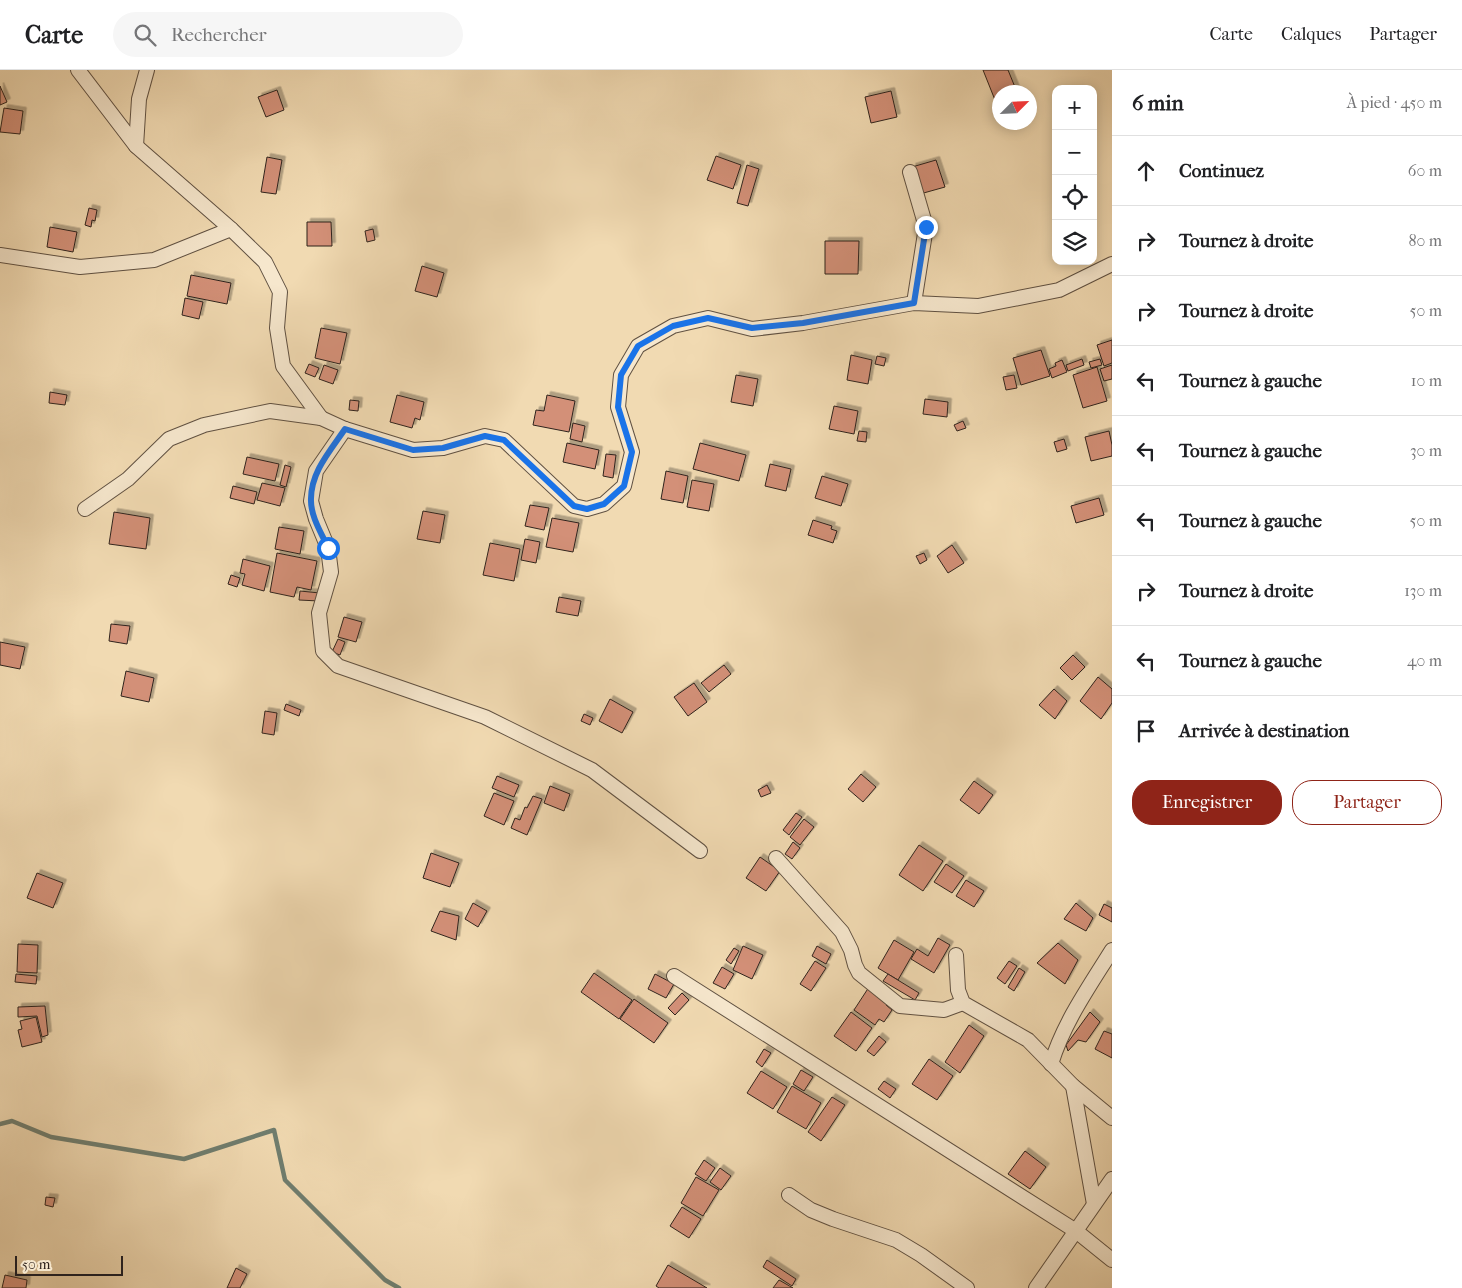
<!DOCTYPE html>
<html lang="fr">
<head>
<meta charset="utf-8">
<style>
  body { margin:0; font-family:"IM FELL French Canon",serif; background:#f6f6f6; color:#202124 }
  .controls { position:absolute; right:15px; top:15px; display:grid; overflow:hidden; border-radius:10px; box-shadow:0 2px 12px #0003 }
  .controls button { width:45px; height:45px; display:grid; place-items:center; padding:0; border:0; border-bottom:1px solid #e0e0e0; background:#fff; color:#202124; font:25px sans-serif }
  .compass { position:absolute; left:992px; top:15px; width:45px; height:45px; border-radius:50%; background:#fff; box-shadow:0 2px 12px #0003; rotate:66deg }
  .scale { position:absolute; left:15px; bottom:12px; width:108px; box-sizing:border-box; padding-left:5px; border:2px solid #2f231d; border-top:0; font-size:14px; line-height:18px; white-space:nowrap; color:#2f231d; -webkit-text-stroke:4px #f6e7cd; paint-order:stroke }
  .stop { position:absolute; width:15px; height:15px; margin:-11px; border:4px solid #1a73e8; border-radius:50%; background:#fff }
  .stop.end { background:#1a73e8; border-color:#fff; box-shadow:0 1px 5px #0008 }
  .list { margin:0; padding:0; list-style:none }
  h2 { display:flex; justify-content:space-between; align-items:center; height:65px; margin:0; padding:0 20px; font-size:21px }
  h2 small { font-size:16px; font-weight:400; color:#757577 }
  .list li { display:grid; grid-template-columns:32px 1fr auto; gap:15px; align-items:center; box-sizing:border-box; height:70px; padding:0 20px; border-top:1px solid #e0e0e0 }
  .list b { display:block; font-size:19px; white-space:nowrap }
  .list em { font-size:16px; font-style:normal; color:#757577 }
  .actions { display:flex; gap:10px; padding:15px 20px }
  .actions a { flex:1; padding:11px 0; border:1px solid #8f2418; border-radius:20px; text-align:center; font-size:18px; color:#8f2418 }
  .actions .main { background:#8f2418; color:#fff }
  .icon { flex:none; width:28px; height:28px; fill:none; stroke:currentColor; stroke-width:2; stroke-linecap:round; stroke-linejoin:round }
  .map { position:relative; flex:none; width:1112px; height:1218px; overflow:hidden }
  header { display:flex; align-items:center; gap:30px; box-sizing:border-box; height:70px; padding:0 25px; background:#fff; border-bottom:1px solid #e0e0e0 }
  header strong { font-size:24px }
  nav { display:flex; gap:28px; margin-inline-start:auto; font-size:18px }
  .search { width:350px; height:45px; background:#f6f6f6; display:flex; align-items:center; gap:12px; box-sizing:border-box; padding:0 18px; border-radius:28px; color:#757577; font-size:19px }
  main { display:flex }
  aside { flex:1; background:#fff }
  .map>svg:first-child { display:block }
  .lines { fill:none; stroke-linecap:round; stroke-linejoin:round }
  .stream { stroke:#707e6f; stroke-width:4.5 }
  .building { fill:#d39078; stroke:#2f231d; filter:url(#shadow) }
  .minor-casing { stroke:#605142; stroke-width:16 }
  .minor { stroke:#f6e7cd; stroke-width:14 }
  .route { stroke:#1a73e8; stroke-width:6 }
</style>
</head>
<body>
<header>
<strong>Carte</strong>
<div class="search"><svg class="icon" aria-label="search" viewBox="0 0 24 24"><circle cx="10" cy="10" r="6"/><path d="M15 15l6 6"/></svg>Rechercher</div>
<nav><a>Carte</a><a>Calques</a><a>Partager</a></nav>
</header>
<main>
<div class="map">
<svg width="1112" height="1218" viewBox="0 0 1112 1218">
  <defs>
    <filter id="shadow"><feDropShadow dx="3.5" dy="-3.5" stdDeviation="0" flood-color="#0004"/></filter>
  </defs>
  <rect width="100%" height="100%" fill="#f1dab2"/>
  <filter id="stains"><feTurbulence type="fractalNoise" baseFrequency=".004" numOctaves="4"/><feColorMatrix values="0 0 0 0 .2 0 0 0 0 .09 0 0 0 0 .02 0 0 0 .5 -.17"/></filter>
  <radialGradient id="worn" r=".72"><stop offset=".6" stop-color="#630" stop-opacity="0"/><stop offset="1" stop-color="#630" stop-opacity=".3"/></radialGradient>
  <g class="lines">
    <!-- stream -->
    <polyline class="stream" points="0,1054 12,1051 51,1067 184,1089 274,1060 285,1110 385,1210 399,1218"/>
  </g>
  <!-- building -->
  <g class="building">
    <polygon points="983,0 1008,0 1017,22 999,22 999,29 995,30"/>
    <polygon points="0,16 7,32 0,35"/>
    <polygon points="277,20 284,40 266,47 258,27"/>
    <polygon points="891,21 897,47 871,53 865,27"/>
    <polygon points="4,38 23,41 20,64 0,62"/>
    <polygon points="716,86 741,95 733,119 707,110"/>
    <polygon points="267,87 282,90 276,124 261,122"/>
    <polygon points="936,90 945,117 920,124 912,97"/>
    <polygon points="747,95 759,99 748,136 737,133"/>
    <polygon points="89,138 97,140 95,151 92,150 91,157 85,155"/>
    <polygon points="307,152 331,152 332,176 307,176"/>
    <polygon points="50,157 77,162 73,182 47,177"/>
    <polygon points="373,159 375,170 367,172 365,161"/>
    <polygon points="825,171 859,171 858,204 825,204"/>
    <polygon points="422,196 444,203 437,227 415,221"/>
    <polygon points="191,205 231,213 227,234 187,226"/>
    <polygon points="185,228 203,232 199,249 182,245"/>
    <polygon points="321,258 347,263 340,294 315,288"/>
    <polygon points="1112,270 1112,293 1104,296 1097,275"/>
    <polygon points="1041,280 1050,306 1021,315 1013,288"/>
    <polygon points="851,285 872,290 868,314 847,310"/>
    <polygon points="877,286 886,288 884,296 875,294"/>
    <polygon points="1082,289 1084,295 1068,301 1066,295"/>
    <polygon points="1100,289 1102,295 1091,298 1089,292"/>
    <polygon points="1062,290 1067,302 1052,308 1049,299 1056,296 1055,293"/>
    <polygon points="309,294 319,298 315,307 305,303"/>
    <polygon points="324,295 338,300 333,314 319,309"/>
    <polygon points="1112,295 1112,309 1104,311 1100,299"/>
    <polygon points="1097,297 1107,331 1083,338 1073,305"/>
    <polygon points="736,305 758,309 753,336 731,332"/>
    <polygon points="1014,305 1017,318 1006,320 1003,307"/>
    <polygon points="50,322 67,325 65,335 49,333"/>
    <polygon points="397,325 424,332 420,350 415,348 412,358 390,352"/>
    <polygon points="547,325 575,331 569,362 533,355 536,340 544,341"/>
    <polygon points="925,329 948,332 947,347 923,344"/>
    <polygon points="350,330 359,331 358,341 349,340"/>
    <polygon points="834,336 858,341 854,364 829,359"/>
    <polygon points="963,351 966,358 957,361 954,355"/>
    <polygon points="573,353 585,356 582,372 570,369"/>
    <polygon points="859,361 867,362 866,372 857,371"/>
    <polygon points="1109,361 1112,375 1112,386 1091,391 1085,367"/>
    <polygon points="1064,369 1067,379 1057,382 1054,372"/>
    <polygon points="567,373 599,380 595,399 563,392"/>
    <polygon points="700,373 746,385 739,411 693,399"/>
    <polygon points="606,384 616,385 613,408 603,406"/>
    <polygon points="247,387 279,394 275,411 243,404"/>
    <polygon points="770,394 791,399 786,421 765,416"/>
    <polygon points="285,395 291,397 286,417 280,415"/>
    <polygon points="666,401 688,406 683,433 661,429"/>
    <polygon points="822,406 848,414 841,436 815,428"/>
    <polygon points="692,410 714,414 709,441 687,437"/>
    <polygon points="262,413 285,418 280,436 257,430"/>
    <polygon points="233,416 257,422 254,434 230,428"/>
    <polygon points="1099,428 1104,445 1076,453 1071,436"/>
    <polygon points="530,435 549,438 544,460 525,456"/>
    <polygon points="423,441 445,445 440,473 417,469"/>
    <polygon points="114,442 150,448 146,479 109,474"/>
    <polygon points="552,448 579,453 573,482 546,477"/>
    <polygon points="813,450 832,456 831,459 837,461 833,473 808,465"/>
    <polygon points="279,457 304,461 300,484 275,479"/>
    <polygon points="525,469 540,472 536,493 521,490"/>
    <polygon points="490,473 520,479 514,511 483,505"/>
    <polygon points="952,475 964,493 948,503 937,486"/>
    <polygon points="277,483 317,491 311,520 297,517 294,527 270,522"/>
    <polygon points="924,483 927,490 920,494 916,486"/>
    <polygon points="243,489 270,496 264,521 242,515 245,504 240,503"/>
    <polygon points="231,505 240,508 237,517 228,514"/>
    <polygon points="300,521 320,523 319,531 299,530"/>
    <polygon points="559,527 581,531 578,546 556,542"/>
    <polygon points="344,547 362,552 356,572 338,567"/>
    <polygon points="111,554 130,556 127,574 109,571"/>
    <polygon points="338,569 345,572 340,585 332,582"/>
    <polygon points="0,572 25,577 20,599 0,595"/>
    <polygon points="1073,585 1085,597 1072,610 1060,598"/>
    <polygon points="724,595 731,604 709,622 701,613"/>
    <polygon points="126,601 154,608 149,632 121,626"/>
    <polygon points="1098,607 1112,619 1112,633 1101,649 1080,631"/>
    <polygon points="694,613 707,632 688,646 674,627"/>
    <polygon points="1054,619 1067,631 1055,649 1039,635"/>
    <polygon points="610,629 633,642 622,663 599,651"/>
    <polygon points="286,634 301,640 299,646 284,640"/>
    <polygon points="265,641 277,643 274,665 262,663"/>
    <polygon points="584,644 593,648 590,655 581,651"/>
    <polygon points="861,704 876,717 863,732 848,719"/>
    <polygon points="497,706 519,715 514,727 492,718"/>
    <polygon points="974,711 993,725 979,744 960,730"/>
    <polygon points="767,715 771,723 761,727 758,720"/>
    <polygon points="550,716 570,724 564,741 544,733"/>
    <polygon points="494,723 514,731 504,755 484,746"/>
    <polygon points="533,726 542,729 527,765 511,758 515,748 520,750 525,737 527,738"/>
    <polygon points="796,743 802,747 789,765 783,760"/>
    <polygon points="804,749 814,757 800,775 790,767"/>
    <polygon points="793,772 800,778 792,789 785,784"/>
    <polygon points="919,775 943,791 923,821 899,805"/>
    <polygon points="431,783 459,793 450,817 423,808"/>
    <polygon points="760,787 780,801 766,821 746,808"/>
    <polygon points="946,794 964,806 952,823 934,812"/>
    <polygon points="37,803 63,813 53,838 27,828"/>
    <polygon points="966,810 984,821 974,837 956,826"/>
    <polygon points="473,833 487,841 478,857 465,849"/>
    <polygon points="1076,833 1093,848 1086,861 1064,849"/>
    <polygon points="1104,834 1112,838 1112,852 1099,845"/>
    <polygon points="440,841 459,846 456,870 431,861"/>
    <polygon points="938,868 950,875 934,903 911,889 917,879 928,886"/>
    <polygon points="894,870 914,882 898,910 878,898"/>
    <polygon points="1058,873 1078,890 1065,914 1037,893"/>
    <polygon points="18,874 38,875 37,903 17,902"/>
    <polygon points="743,876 763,885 752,909 733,900"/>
    <polygon points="817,876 831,884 826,894 812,886"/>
    <polygon points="734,878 739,881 731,894 726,890"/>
    <polygon points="815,891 826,898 811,921 800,914"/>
    <polygon points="1009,891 1017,896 1005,914 997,908"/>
    <polygon points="722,897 734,904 725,919 713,913"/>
    <polygon points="1019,898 1025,902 1014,921 1008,917"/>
    <polygon points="594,903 632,930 619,949 581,922"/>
    <polygon points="16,904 37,906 36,914 15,912"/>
    <polygon points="655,904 674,914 666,928 648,919"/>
    <polygon points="888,904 919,923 915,930 883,911"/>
    <polygon points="869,917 890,930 886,935 892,940 884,952 879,949 875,955 854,940"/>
    <polygon points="682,923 689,930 675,945 668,938"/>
    <polygon points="634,929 668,953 654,973 620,949"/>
    <polygon points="45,936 48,965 42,967 37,946 18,947 18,937"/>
    <polygon points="851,942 872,958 856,981 834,966"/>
    <polygon points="1090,942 1100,952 1086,972 1078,970 1068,981 1066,975"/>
    <polygon points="36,947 42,972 22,977 18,960 22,959 20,951"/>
    <polygon points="969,955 984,966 960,1003 945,992"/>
    <polygon points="1104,961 1112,964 1112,988 1095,979"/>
    <polygon points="879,966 886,972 874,986 867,981"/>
    <polygon points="764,979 771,983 762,997 756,992"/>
    <polygon points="929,989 953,1006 937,1030 912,1014"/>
    <polygon points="801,1000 813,1007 804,1021 793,1014"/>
    <polygon points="761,1001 787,1017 773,1039 747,1023"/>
    <polygon points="884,1011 896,1019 890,1028 878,1019"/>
    <polygon points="792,1016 821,1033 806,1059 777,1042"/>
    <polygon points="832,1027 845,1035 821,1071 808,1062"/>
    <polygon points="1025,1081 1046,1097 1030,1119 1008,1104"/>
    <polygon points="704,1090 715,1098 706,1111 695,1104"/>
    <polygon points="720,1098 731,1106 721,1120 710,1112"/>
    <polygon points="696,1107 719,1120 703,1146 681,1133"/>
    <polygon points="46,1127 55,1128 53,1137 45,1135"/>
    <polygon points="682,1137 701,1149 689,1168 670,1156"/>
    <polygon points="767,1190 796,1209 792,1216 763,1197"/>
    <polygon points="668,1195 707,1218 659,1218 656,1216"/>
    <polygon points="236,1198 247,1204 240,1218 227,1218"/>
    <polygon points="5,1205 27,1210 26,1218 2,1218"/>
    <polygon points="779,1210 793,1218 773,1218"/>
  </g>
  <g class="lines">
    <!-- minor casing -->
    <g class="minor-casing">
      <g id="minor">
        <polyline points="78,0 136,76 231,159 265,192 280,222 277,258 283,296 321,348"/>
        <polyline points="136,76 139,29 147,0"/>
        <polyline points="910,102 926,157 914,233"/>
        <polyline points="0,185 80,197 154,190 231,159"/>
        <polyline points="345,359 316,401 311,431 316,449 328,478 331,502 319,543 323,581 338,596 485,647 592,700 700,781"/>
        <polyline points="85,439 128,409 169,369 204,355 270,341 321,348 345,359 413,380 443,378 485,366 504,370 574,436 587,439 604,434 624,416 632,382 618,337 621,305 638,276 673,256 708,248 752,259 803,253 914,233 978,236 1059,220 1112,194"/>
        <polyline points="776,788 842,862 851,880 855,895 859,903 900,936 944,940 963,933"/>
        <polyline points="956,885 958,920 963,933 1028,970 1073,1016 1112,1048"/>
        <polyline points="674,906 1076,1161 1112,1190"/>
        <path d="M1051,994C1064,952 1089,917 1112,880"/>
        <polyline points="1073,1016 1094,1134"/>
        <polyline points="789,1125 811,1140 833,1149 896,1170 921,1185 967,1218"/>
        <polyline points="1036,1218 1112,1109"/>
      </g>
    </g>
    <!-- minor -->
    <use href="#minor" class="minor"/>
  </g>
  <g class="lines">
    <!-- route -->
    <path class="route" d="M328,478C322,464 311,447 311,431C310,403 330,381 345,359L413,380L443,378L485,366L504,370L574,436L587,439L604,434L624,416L632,382L618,337L621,305L638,276L673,256L708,248L752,258L803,253L914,233L926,157"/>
  </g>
  <rect width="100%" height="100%" filter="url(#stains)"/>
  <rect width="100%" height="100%" fill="url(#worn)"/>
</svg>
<div class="controls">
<button>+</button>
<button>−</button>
<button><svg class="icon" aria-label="locate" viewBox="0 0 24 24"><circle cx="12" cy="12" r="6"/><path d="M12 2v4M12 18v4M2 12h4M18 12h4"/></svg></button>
<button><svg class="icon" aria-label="layers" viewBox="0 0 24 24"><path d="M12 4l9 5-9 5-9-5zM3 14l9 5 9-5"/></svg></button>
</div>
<svg class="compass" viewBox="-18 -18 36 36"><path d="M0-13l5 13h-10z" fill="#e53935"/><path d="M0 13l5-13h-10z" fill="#757577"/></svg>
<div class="scale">50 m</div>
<div class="stop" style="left:328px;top:478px"></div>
<div class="stop end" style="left:926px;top:157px"></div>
</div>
<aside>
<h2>6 min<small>À pied · 450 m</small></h2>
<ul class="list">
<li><svg class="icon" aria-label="ahead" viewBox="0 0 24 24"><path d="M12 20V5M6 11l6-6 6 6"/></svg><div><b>Continuez</b></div><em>60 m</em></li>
<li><svg class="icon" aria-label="right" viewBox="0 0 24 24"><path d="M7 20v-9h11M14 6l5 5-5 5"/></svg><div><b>Tournez à droite</b></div><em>80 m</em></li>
<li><svg class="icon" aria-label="right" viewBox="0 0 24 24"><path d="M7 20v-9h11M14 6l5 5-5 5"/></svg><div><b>Tournez à droite</b></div><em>50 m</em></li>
<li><svg class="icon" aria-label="left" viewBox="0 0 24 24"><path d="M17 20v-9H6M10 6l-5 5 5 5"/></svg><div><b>Tournez à gauche</b></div><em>10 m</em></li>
<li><svg class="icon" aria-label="left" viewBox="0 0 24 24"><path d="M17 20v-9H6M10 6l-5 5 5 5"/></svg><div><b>Tournez à gauche</b></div><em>30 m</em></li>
<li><svg class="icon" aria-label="left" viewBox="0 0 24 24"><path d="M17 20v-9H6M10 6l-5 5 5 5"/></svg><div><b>Tournez à gauche</b></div><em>50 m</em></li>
<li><svg class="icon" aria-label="right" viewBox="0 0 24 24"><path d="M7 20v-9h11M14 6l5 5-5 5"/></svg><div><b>Tournez à droite</b></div><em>130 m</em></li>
<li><svg class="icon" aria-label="left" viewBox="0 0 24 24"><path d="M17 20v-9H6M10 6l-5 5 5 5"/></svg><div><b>Tournez à gauche</b></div><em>40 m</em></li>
<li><svg class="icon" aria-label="arrive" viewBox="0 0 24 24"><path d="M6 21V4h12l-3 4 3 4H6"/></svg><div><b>Arrivée à destination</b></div></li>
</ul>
<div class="actions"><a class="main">Enregistrer</a><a>Partager</a></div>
</aside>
</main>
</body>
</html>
